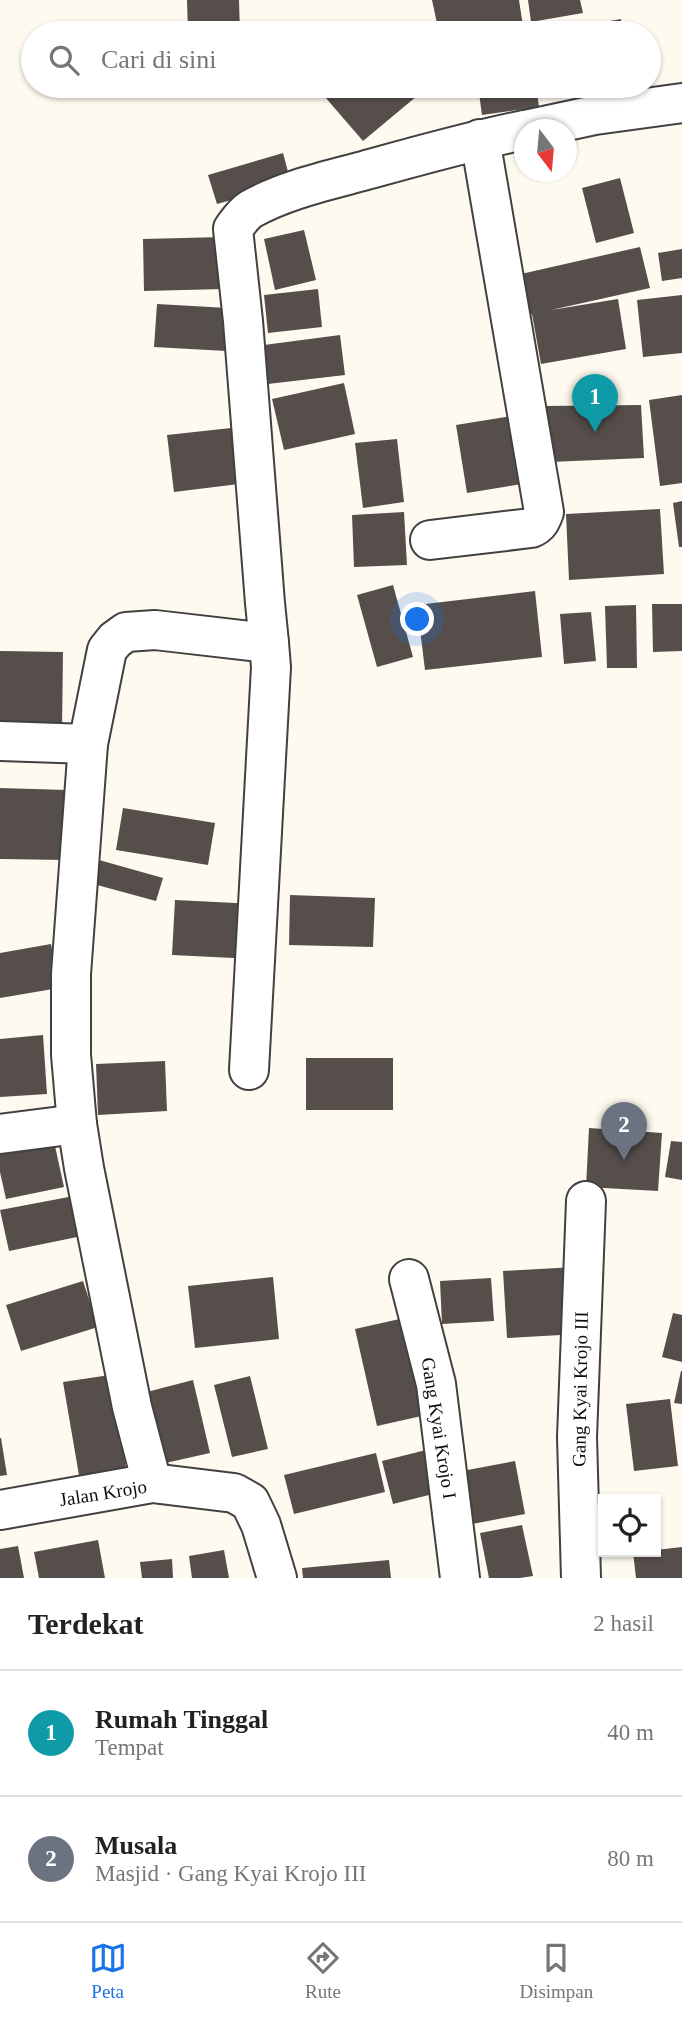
<!DOCTYPE html>
<html lang="id">
<head>
<meta charset="utf-8">
<style>
  body { margin:0; font-family:Georgia,serif; background:#f6f6f6; color:#222 }
  .controls { position:absolute; right:21px; bottom:21px; display:grid; overflow:hidden; border-radius:0px; box-shadow:0 2px 5px #0004 }
  .controls button { width:63px; height:63px; display:grid; place-items:center; padding:0; border:0; border-bottom:2px solid #e0e0e0; background:#fff; color:#222; font:35px sans-serif }
  .compass { position:absolute; left:514px; top:119px; width:63px; height:63px; border-radius:50%; background:#fff; box-shadow:0 2px 5px #0004; rotate:164deg }
  .you { position:absolute; left:418px; top:620px; width:24px; height:24px; margin:-18px; border:5px solid #fff; border-radius:50%; background:#1a73e8; box-shadow:0 0 0 10px #1a73e833 }
  .badge { display:grid; place-items:center; width:46px; height:46px; border-radius:50%; background:#1a73e8; color:#fff; font-size:23px; font-weight:700 }
  .pin { position:absolute; translate:-50% -58px; filter:drop-shadow(0 2px 4px #0008) }
  .pin::after { content:''; position:absolute; top:37px; width:24px; height:21px; background:inherit; clip-path:polygon(0 0,100% 0,50% 100%) }
  .list { margin:0; padding:0; list-style:none }
  h2 { display:flex; justify-content:space-between; align-items:center; height:91px; margin:0; padding:0 28px; font-size:30px }
  h2 small { font-size:23px; font-weight:400; color:#767676 }
  .list li { display:grid; grid-template-columns:46px 1fr auto; gap:21px; align-items:center; box-sizing:border-box; height:126px; padding:0 28px; border-top:2px solid #e0e0e0 }
  .list b { display:block; font-size:26px; white-space:nowrap }
  .list p { margin:0; font-size:23px; white-space:nowrap; color:#767676 }
  .list em { font-size:23px; font-style:normal; color:#767676 }
  .icon { flex:none; width:38px; height:38px; fill:none; stroke:currentColor; stroke-width:2; stroke-linecap:round; stroke-linejoin:round }
  .map { position:relative; flex:none; width:682px; height:1578px; overflow:hidden }
  .search { position:absolute; background:#fff; box-shadow:0 2px 5px #0004; left:21px; right:21px; top:21px; height:77px; display:flex; align-items:center; gap:18px; box-sizing:border-box; padding:0 24px; border-radius:38px; color:#767676; font-size:26px }
  .sheet { height:343px; background:#fff }
  nav { display:flex; justify-content:space-around; align-items:center; box-sizing:border-box; height:98px; border-top:2px solid #e0e0e0; background:#fff; font-size:19px; color:#767676 }
  nav a { display:grid; justify-items:center; gap:4px }
  nav .on { color:#1a73e8 }
  .map>svg:first-child { display:block }
  .building { fill:#564e4b }
  .lines { fill:none; stroke-linecap:round; stroke-linejoin:round }
  .minor-casing { stroke:#414141; stroke-width:42 }
  .minor { stroke:#fff; stroke-width:38 }
  .labels { text-anchor:middle; dominant-baseline:central; stroke-width:7; stroke-linejoin:round; paint-order:stroke }
  .street-label { font-size:19px; fill:#0e0e0e; stroke:#fff }
</style>
</head>
<body>
<div class="map">
<svg width="682" height="1578" viewBox="0 0 682 1578">
  <rect width="100%" height="100%" fill="#fffaef"/>
  <!-- building -->
  <g class="building">
    <polygon points="187,0 239,0 240,33 188,33"/>
    <polygon points="432,0 519,0 523,26 479,33 439,33"/>
    <polygon points="528,0 580,0 583,13 531,22"/>
    <polygon points="621,19 623,33 546,33 546,32"/>
    <polygon points="337,86 429,86 363,141 325,97"/>
    <polygon points="478,86 536,86 539,107 482,115"/>
    <polygon points="283,153 291,183 217,204 208,175"/>
    <polygon points="620,178 634,233 596,243 582,188"/>
    <polygon points="304,230 316,280 275,290 264,239"/>
    <polygon points="222,237 223,289 144,291 143,239"/>
    <polygon points="640,247 650,288 551,310 618,299 626,349 541,364 532,314 530,315 521,274"/>
    <polygon points="682,249 682,278 662,281 658,253"/>
    <polygon points="318,289 322,327 268,333 264,295"/>
    <polygon points="682,295 682,353 643,357 637,300"/>
    <polygon points="157,304 228,308 226,351 154,347"/>
    <polygon points="340,335 345,375 268,384 264,345"/>
    <polygon points="344,383 355,434 284,450 272,399"/>
    <polygon points="682,395 682,483 660,486 649,400"/>
    <polygon points="641,405 644,458 550,462 544,406"/>
    <polygon points="518,415 528,483 467,493 456,425"/>
    <polygon points="240,427 247,483 174,492 167,435"/>
    <polygon points="397,439 404,502 363,508 355,443"/>
    <polygon points="682,501 682,547 679,547 673,503"/>
    <polygon points="660,509 664,574 569,580 566,514"/>
    <polygon points="404,512 407,565 354,567 352,515"/>
    <polygon points="393,585 413,657 377,667 357,595"/>
    <polygon points="535,591 542,657 425,670 417,605"/>
    <polygon points="652,604 682,604 682,651 653,652"/>
    <polygon points="636,605 637,668 607,668 605,606"/>
    <polygon points="591,612 596,661 564,664 560,614"/>
    <polygon points="0,651 63,652 62,730 0,729"/>
    <polygon points="0,788 67,790 65,860 0,859"/>
    <polygon points="123,808 215,823 208,865 116,850"/>
    <polygon points="92,858 163,878 156,901 86,882"/>
    <polygon points="290,895 375,898 373,947 289,945"/>
    <polygon points="175,900 257,904 254,959 172,955"/>
    <polygon points="51,944 59,988 0,998 0,953"/>
    <polygon points="43,1035 47,1094 0,1097 0,1039"/>
    <rect x="306" y="1058" width="87" height="52"/>
    <polygon points="165,1061 167,1111 98,1115 96,1064"/>
    <polygon points="589,1128 662,1133 658,1191 586,1187"/>
    <polygon points="53,1137 64,1187 6,1199 0,1172 0,1149"/>
    <polygon points="671,1141 682,1142 682,1180 665,1177"/>
    <polygon points="74,1196 82,1236 9,1251 0,1210"/>
    <polygon points="575,1267 578,1334 507,1338 503,1271"/>
    <polygon points="273,1277 279,1339 195,1348 188,1286"/>
    <polygon points="491,1278 494,1321 442,1324 440,1281"/>
    <polygon points="83,1281 98,1327 21,1351 6,1305"/>
    <polygon points="673,1313 682,1315 682,1362 662,1357"/>
    <polygon points="404,1318 426,1415 377,1426 355,1329"/>
    <polygon points="681,1371 682,1371 682,1404 674,1403"/>
    <polygon points="110,1375 128,1480 81,1487 63,1382"/>
    <polygon points="250,1376 268,1449 232,1457 214,1385"/>
    <polygon points="193,1380 210,1453 161,1464 143,1393"/>
    <polygon points="670,1399 678,1466 634,1471 626,1404"/>
    <polygon points="0,1438 1,1438 7,1475 0,1476"/>
    <polygon points="430,1449 441,1492 393,1504 382,1461"/>
    <polygon points="376,1453 385,1492 294,1514 284,1475"/>
    <polygon points="515,1461 525,1514 467,1525 457,1472"/>
    <polygon points="522,1525 533,1576 520,1578 489,1578 480,1533"/>
    <polygon points="98,1540 105,1578 39,1578 34,1552"/>
    <polygon points="18,1546 24,1578 0,1578 0,1549"/>
    <polygon points="682,1547 682,1578 636,1578 633,1552 656,1552 656,1550"/>
    <polygon points="224,1550 229,1578 192,1578 189,1556"/>
    <polygon points="172,1559 173,1578 142,1578 140,1562"/>
    <polygon points="389,1560 391,1578 303,1578 302,1568"/>
  </g>
  <g class="lines">
    <!-- minor casing -->
    <g class="minor-casing">
      <g id="minor">
        <polyline points="525,130 595,115 682,103"/>
        <path d="M430,540L531,528C539,525 541,520 544,512L480,139"/>
        <polyline points="0,741 88,744"/>
        <polyline points="249,1070 271,667 269,643"/>
        <polyline points="0,1134 77,1124"/>
        <polyline points="409,1279 436,1384 460,1578"/>
        <path d="M152,1483L132,1407L84,1168L77,1124L71,1055V974L88,744L107,650L115,640L126,632L155,630L269,643L265,603L243,321L233,229C238,222 243,214 251,209C285,190 326,181 363,171C417,156 470,141 524,130"/>
        <polyline points="0,1510 152,1483 234,1493 250,1502 261,1525 277,1578"/>
        <polyline points="581,1578 577,1437 586,1201"/>
      </g>
    </g>
    <!-- minor -->
    <use href="#minor" class="minor"/>
  </g>
  <g class="labels">
    <!-- street labels -->
    <g class="street-label">
      <text transform="translate(580 1389) rotate(-89)">Gang Kyai Krojo III</text>
      <text transform="translate(439 1428) rotate(81)">Gang Kyai Krojo I</text>
      <text transform="translate(103 1493) rotate(-9)">Jalan Krojo</text>
    </g>
  </g>
</svg>
<div class="controls">
<button><svg class="icon" aria-label="locate" viewBox="0 0 24 24"><circle cx="12" cy="12" r="6"/><path d="M12 2v4M12 18v4M2 12h4M18 12h4"/></svg></button>
</div>
<svg class="compass" viewBox="-18 -18 36 36"><path d="M0-13l5 13h-10z" fill="#e53935"/><path d="M0 13l5-13h-10z" fill="#767676"/></svg>
<div class="you"></div>
<div class="pin badge" style="left:595px;top:432px;background:#0f9aa8">1</div>
<div class="pin badge" style="left:624px;top:1160px;background:#6b7280">2</div>
<div class="search"><svg class="icon" aria-label="search" viewBox="0 0 24 24"><circle cx="10" cy="10" r="6"/><path d="M15 15l6 6"/></svg>Cari di sini</div>
</div>
<section class="sheet">
<h2>Terdekat<small>2 hasil</small></h2>
<ul class="list">
<li><span class="badge" style="background:#0f9aa8">1</span><div><b>Rumah Tinggal</b><p>Tempat</p></div><em>40 m</em></li>
<li><span class="badge" style="background:#6b7280">2</span><div><b>Musala</b><p>Masjid · Gang Kyai Krojo III</p></div><em>80 m</em></li>
</ul>
</section>
<nav>
<a class="on"><svg class="icon" aria-label="map" viewBox="0 0 24 24"><path d="M3 6l6-2 6 2 6-2v14l-6 2-6-2-6 2zM9 4v14M15 6v14"/></svg>Peta</a>
<a><svg class="icon" aria-label="directions" viewBox="0 0 24 24"><path d="M12 3l9 9-9 9-9-9zM9 14v-3h6M13 9l2 2-2 2"/></svg>Rute</a>
<a><svg class="icon" aria-label="saved" viewBox="0 0 24 24"><path d="M7 4h10v16l-5-4-5 4z"/></svg>Disimpan</a>
</nav>
</body>
</html>
